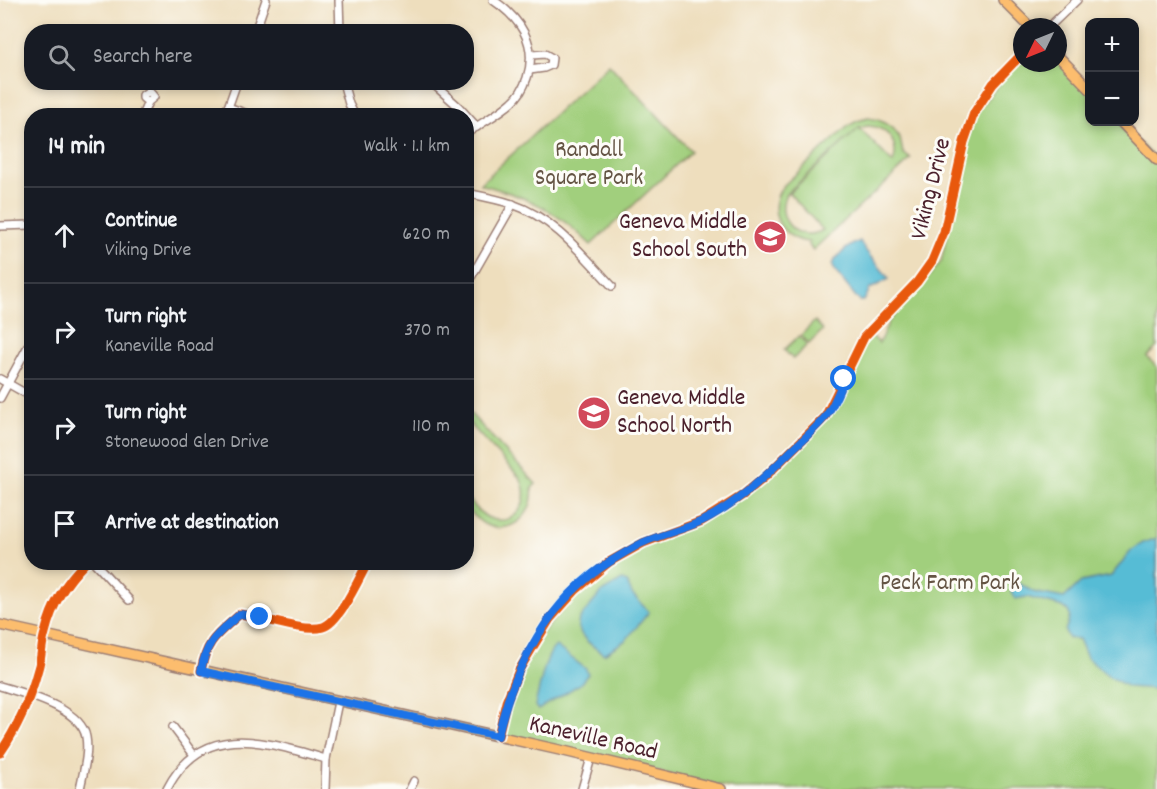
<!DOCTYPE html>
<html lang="en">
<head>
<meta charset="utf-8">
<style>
  body { margin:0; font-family:Dekko,sans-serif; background:#242831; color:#f1f3f6 }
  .controls { position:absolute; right:18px; top:18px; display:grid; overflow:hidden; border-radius:12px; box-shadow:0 3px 9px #0003 }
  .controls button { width:54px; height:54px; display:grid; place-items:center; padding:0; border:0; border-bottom:2px solid #363941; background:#171b24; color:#f1f3f6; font:30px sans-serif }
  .compass { position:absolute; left:1013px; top:18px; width:54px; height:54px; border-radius:50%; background:#171b24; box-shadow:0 3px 9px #0003; rotate:227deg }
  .stop { position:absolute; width:18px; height:18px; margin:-14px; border:4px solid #1a73e8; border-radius:50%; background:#fff }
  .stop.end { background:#1a73e8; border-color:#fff; box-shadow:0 2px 6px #0008 }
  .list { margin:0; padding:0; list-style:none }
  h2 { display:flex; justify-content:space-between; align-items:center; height:78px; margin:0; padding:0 24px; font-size:26px }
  h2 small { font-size:20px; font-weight:400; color:#9ea1a6 }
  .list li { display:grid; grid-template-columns:39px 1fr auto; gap:18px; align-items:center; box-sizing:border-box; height:96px; padding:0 24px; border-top:2px solid #363941 }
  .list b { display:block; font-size:22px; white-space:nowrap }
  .list p { margin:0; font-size:20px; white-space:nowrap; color:#9ea1a6 }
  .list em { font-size:20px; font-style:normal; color:#9ea1a6 }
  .icon { flex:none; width:33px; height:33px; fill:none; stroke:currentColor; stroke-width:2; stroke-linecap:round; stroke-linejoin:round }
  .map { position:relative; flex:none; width:1157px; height:789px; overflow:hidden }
  .search { position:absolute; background:#171b24; box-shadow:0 3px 9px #0003; left:24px; top:24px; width:450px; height:66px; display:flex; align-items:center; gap:15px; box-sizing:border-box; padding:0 21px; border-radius:24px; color:#9ea1a6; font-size:22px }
  .panel { position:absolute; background:#171b24; box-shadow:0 3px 9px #0003; left:24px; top:108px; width:450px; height:462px; border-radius:24px }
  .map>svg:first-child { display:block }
  .green { fill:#a1cf7d; stroke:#767754; stroke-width:1.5; fill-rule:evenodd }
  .water { fill:#57bcd5; stroke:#506e80; stroke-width:1.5 }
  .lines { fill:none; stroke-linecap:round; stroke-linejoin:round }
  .minor-casing { stroke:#9c7e74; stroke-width:10 }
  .major-casing { stroke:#9c7e74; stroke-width:12 }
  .minor { stroke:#fff; stroke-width:7 }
  .major { stroke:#fcbd6e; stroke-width:9 }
  .cycleway-casing { stroke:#fdfcf7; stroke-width:13 }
  .cycleway { stroke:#e8590c; stroke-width:9 }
  .route { stroke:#1a73e8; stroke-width:8 }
  .labels { text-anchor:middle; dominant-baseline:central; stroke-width:6; stroke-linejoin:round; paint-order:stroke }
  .park-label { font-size:24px; fill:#645444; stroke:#fdfcf7 }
  .street-label { font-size:24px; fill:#4a1f2b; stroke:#fdfcf7 }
  .poi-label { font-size:24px; fill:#4a1f2b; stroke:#fdfcf7; text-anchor:end }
</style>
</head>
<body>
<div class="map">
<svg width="1157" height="789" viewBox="0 0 1157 789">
  <rect width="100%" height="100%" fill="#fdfcf7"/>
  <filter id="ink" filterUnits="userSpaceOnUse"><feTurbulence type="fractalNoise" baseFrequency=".0167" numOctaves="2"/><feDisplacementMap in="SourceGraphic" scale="12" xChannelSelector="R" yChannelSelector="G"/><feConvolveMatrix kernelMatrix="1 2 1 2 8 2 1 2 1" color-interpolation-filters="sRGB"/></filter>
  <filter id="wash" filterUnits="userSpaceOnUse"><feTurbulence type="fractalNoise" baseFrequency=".008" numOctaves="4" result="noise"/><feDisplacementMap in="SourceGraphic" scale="24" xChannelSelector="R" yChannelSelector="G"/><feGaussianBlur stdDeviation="1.35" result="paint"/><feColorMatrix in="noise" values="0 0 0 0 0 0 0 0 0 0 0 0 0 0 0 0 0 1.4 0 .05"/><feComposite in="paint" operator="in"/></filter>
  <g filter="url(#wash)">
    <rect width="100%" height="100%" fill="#eedebd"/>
    <!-- green -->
    <g class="green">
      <polygon points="1058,56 1089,89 1090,122 1120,122 1157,161 1157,347 1147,357 1157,367 1157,789 735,789 498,736 506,702 536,639 593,575 643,543 702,521 743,495 825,417 868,332 879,343 889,321 941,262 973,115 1022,57 1022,63 1058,63"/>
      <path d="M609,64L691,151L591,245C553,208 531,198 480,184Z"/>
      <path d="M868,118L879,120L893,128L900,138L903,153L911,159L813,250L808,244L810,242C780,240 765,210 783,186L848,126L857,121ZM868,126C888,127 900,144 893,163L859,128ZM858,129L789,193L823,230C798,244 774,219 786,194Z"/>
      <polygon points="815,321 823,330 809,344 801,335"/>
      <polygon points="799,336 807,345 793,359 784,350"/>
      <path d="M467,410L536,484L532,488C536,514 510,537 484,524C477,520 472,514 467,508V497C474,505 481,516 492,519C518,527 533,497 519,477L467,421Z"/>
    </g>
    <!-- water -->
    <g class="water">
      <path d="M860,241C867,256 880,265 889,279L870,289L864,301H860L856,297L835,271L832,264C839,254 849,245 860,241Z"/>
      <polygon points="1157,538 1157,689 1128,687 1110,677 1087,658 1079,639 1068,638 1065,631 1070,616 1068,611 1063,607 1027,597 1015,599 1011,592 1014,585 1019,583 1033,592 1064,598 1081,582 1111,576 1131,551 1143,543"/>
      <path d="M622,580L627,582L632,594L649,612L626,640L604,654C592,646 574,634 579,619L603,591Z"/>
      <path d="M556,646L586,669L588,674L580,684L538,710L535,706L536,701C540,687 545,654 556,646Z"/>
    </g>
  </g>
  <g filter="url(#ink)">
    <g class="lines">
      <!-- minor casing -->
      <g class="minor-casing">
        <g id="minor">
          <polyline points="339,0 340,32"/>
          <polyline points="1049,27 1077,0"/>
          <polyline points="255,32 266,0"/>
          <polyline points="530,70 544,68 551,65 552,58 545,54 532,55"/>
          <polyline points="343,82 349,104 355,116"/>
          <polyline points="431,82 459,107 477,127"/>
          <polyline points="228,107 253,116"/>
          <polyline points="142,116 148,102 154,97 149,91 143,95 143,98 148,102"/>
          <polyline points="225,116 237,82"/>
          <path d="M466,134C481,123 499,114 512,102C519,96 524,87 527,78C538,45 521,19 493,0"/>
          <path d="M466,193C481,196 497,199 512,204C554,218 582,254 612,286"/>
          <polyline points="0,226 31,225"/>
          <polyline points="466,286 513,204"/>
          <polyline points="0,379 32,397"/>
          <polyline points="0,398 32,339"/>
          <polyline points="94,562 129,600"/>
          <path d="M201,671C207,639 217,635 240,614C261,617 305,633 323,627C340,622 359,578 368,562"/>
          <path d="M0,686C25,694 81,708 86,737C89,754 83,773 80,789"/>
          <polyline points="173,727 194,755"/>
          <polyline points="498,736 506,702 519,670 550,619 576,590 609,562 643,543 702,521 743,495 766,476 825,417 864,337 917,282 932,261 944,232 964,142 974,113 993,84 1022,54"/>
          <path d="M0,753C18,727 30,699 38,669C42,657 41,645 45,633C52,604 65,583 86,562"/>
          <path d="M167,789C203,719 266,742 326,759"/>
          <polyline points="325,789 326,759 338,702"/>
          <polyline points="410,789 414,781"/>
          <polyline points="582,789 591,758"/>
        </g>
      </g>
      <!-- major casing -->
      <g class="major-casing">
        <g id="major">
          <polyline points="1003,0 1030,27"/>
          <polyline points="1058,56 1090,89"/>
          <polyline points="1121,122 1157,160"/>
          <polyline points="0,625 564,751 721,789"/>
        </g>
      </g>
      <!-- minor -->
      <use href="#minor" class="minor"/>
      <!-- major -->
      <use href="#major" class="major"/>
      <!-- cycleway casing -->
      <g class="cycleway-casing">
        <g id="cycleway">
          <path d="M201,671C207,639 217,635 240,614C261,617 305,633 323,627C340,622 359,578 368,562"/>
          <polyline points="498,736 506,702 519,670 550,619 576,590 609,562 643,543 702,521 743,495 766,476 825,417 864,337 917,282 932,261 944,232 964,142 974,113 993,84 1022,54"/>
          <path d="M0,753C18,727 30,699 38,669C42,657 41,645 45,633C52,604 65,583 86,562"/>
        </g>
      </g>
      <!-- cycleway -->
      <use href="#cycleway" class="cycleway"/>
    </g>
  </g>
  <g class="lines" filter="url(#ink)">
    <!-- route -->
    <path class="route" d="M260,617L240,614C217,635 207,639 201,671L498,736C513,668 549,599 611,561C621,555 632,548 642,543C662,534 683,530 702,521C738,503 766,476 794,448C805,438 817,427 826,416C834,405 839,391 844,379"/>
  </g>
  <!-- icons -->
  <defs>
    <g id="school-disc" transform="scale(1.725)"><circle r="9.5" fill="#d1495b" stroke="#fdfcf7"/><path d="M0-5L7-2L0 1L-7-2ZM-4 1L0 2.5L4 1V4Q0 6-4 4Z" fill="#fff"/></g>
  </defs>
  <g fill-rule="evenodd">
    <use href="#school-disc" x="770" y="237"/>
    <use href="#school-disc" x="594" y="413"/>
  </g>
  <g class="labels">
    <!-- park labels -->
    <g class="park-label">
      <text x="589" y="151">Randall<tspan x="589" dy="28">Square Park</tspan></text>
      <text x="950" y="584">Peck Farm Park</text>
    </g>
    <!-- street labels -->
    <g class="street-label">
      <text transform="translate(932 189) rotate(-76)">Viking Drive</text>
      <text transform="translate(593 739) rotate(13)">Kaneville Road</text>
    </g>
    <!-- poi labels -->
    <g class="poi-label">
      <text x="747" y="223">Geneva Middle<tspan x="747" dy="28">School South</tspan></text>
      <text x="617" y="399" text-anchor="start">Geneva Middle<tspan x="617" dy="28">School North</tspan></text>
    </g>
  </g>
</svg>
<div class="controls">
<button>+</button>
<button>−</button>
</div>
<svg class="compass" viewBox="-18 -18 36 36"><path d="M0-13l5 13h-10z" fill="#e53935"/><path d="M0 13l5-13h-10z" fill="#9ea1a6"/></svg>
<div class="stop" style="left:844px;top:379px"></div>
<div class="stop end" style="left:260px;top:617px"></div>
<div class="search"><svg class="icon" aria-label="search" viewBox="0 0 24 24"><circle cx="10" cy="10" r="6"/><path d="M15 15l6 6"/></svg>Search here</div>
<section class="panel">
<h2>14 min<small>Walk · 1.1 km</small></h2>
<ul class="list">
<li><svg class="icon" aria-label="ahead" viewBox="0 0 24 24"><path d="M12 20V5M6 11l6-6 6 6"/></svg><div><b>Continue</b><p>Viking Drive</p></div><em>620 m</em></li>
<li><svg class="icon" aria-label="right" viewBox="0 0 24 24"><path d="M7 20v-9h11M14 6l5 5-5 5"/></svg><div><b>Turn right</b><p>Kaneville Road</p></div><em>370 m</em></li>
<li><svg class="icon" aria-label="right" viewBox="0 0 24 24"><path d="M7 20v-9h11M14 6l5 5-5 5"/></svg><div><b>Turn right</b><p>Stonewood Glen Drive</p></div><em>110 m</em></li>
<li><svg class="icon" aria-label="arrive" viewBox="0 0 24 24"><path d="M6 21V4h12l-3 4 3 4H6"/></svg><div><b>Arrive at destination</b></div></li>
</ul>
</section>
</div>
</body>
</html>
